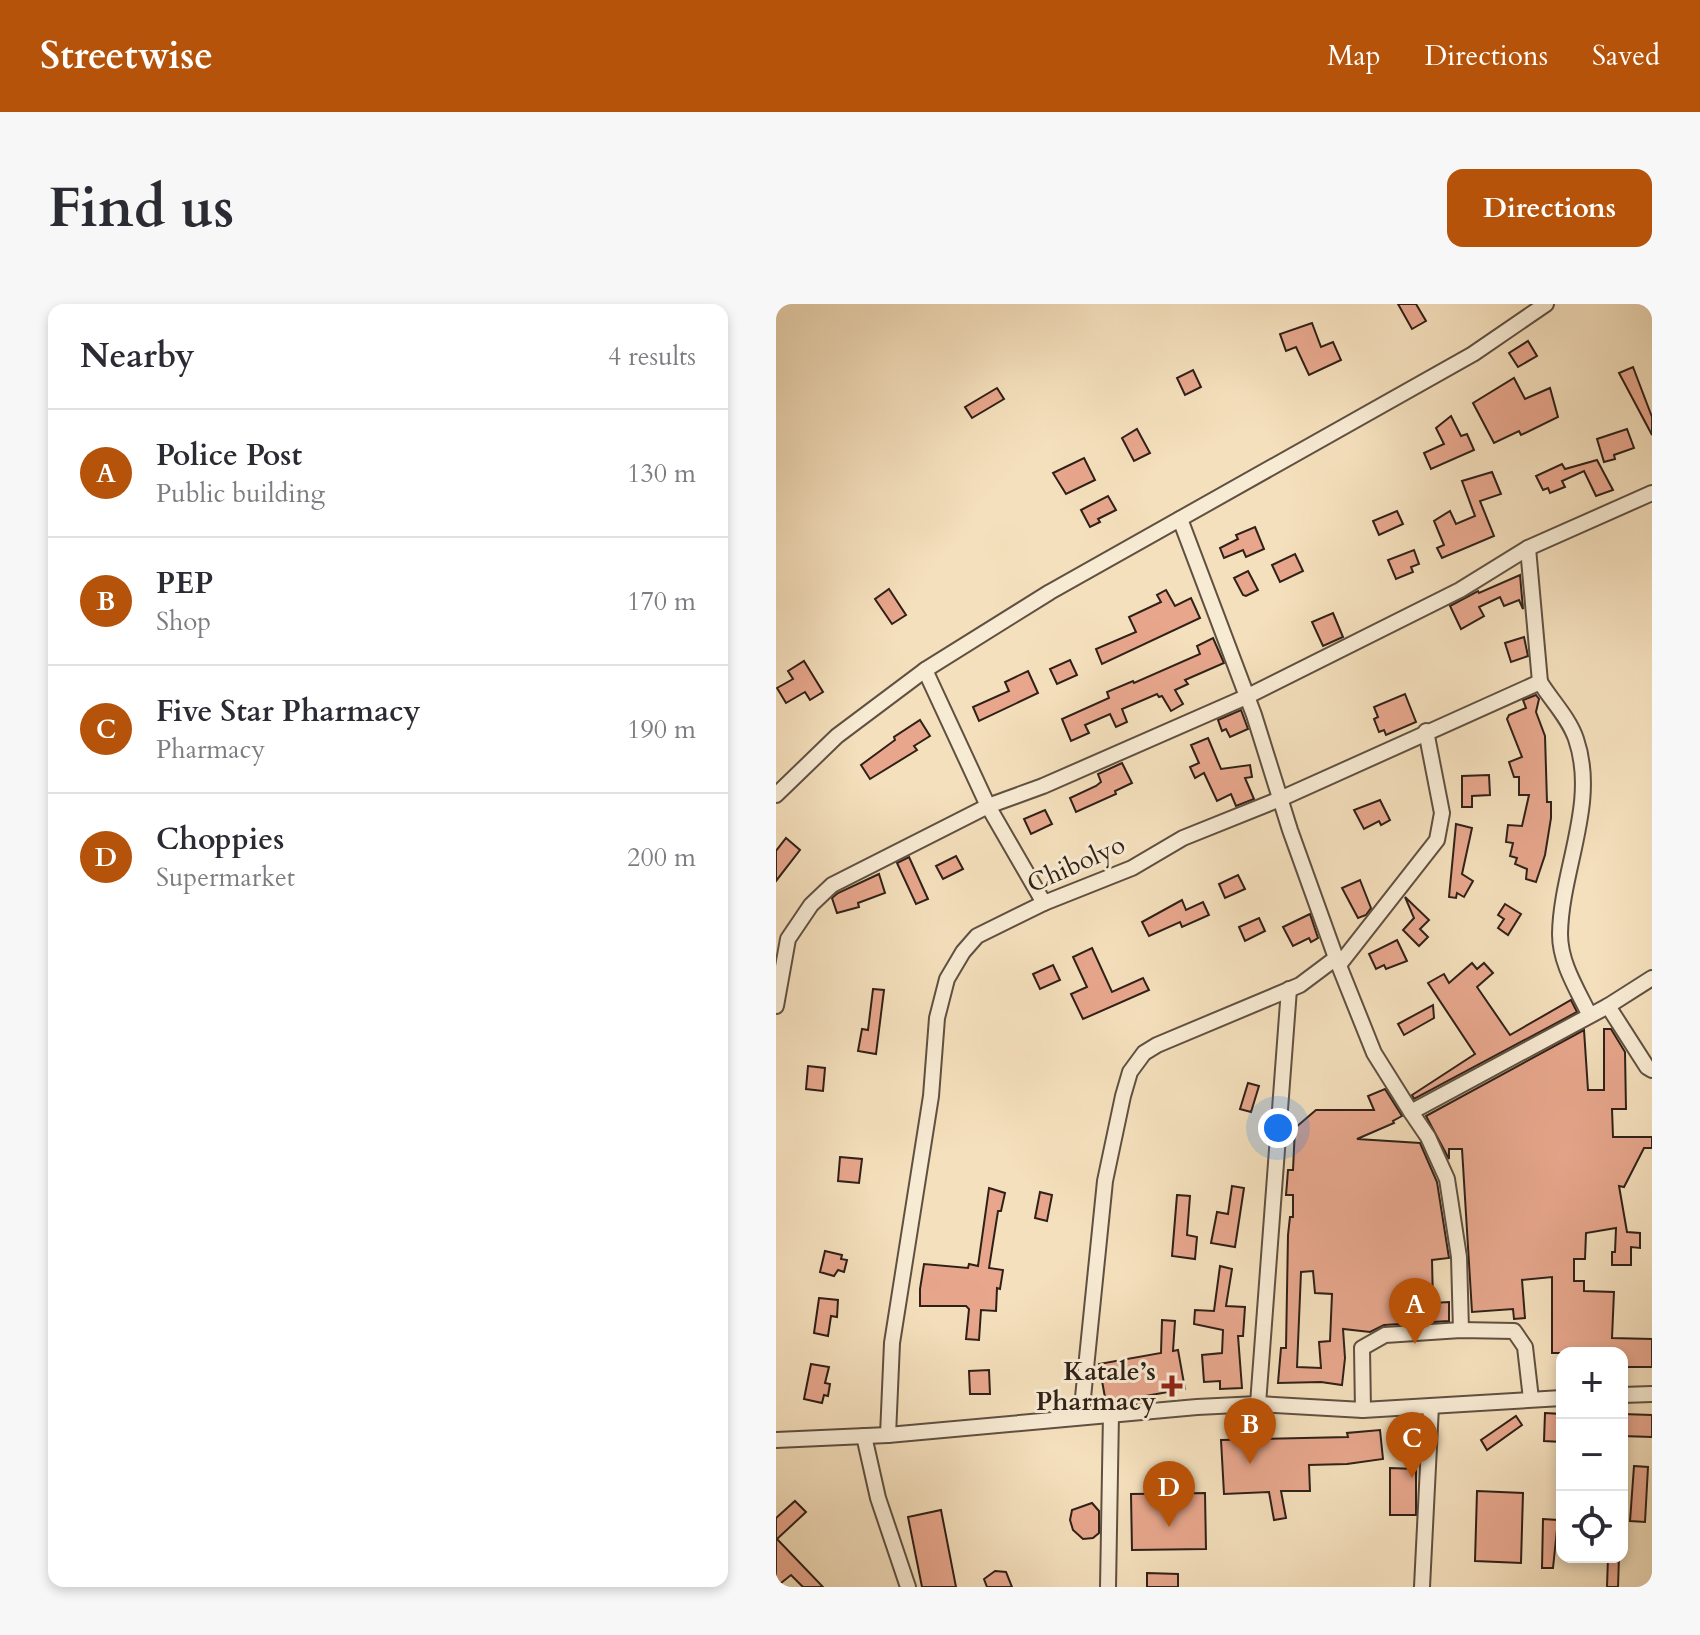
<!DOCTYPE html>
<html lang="en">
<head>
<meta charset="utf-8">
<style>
  body { margin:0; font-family:Cardo,serif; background:#f7f7f7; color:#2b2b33 }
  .controls { position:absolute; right:24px; bottom:24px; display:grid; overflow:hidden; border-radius:16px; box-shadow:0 4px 12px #0003 }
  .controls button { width:72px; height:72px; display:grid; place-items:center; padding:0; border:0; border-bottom:2px solid #e1e1e2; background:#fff; color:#2b2b33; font:40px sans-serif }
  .you { position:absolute; left:502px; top:824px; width:28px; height:28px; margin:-20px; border:6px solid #fff; border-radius:50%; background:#1a73e8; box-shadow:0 0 0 12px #1a73e833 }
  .badge { display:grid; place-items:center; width:52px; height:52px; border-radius:50%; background:#b45309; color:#fff; font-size:26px; font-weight:700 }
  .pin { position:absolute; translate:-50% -66px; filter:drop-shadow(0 2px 4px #0008) }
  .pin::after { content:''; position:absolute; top:42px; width:28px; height:24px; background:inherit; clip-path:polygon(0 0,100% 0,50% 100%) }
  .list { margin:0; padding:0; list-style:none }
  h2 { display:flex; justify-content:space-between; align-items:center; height:104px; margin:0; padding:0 32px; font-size:34px }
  h2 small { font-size:26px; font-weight:400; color:#7c7c81 }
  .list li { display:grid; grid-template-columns:52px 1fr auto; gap:24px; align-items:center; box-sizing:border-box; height:128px; padding:0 32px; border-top:2px solid #e1e1e2 }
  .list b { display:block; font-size:30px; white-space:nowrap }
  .list p { margin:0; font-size:26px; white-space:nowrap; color:#7c7c81 }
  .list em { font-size:26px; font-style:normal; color:#7c7c81 }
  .icon { flex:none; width:44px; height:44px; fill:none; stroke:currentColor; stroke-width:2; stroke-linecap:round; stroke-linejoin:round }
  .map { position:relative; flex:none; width:876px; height:1283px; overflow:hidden; border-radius:16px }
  header { display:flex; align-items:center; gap:48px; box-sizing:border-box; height:112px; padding:0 40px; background:#b45309; color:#fff }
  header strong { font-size:38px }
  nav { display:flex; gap:44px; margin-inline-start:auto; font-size:28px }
  .intro { display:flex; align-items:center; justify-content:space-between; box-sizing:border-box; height:192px; padding:0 48px }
  h1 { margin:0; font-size:56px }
  .button { padding:20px 36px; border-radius:16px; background:#b45309; color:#fff; font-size:28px; font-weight:700 }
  main { display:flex; gap:48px; padding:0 48px }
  aside { flex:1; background:#fff; border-radius:16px; box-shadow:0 4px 12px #0003 }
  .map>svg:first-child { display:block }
  .building { fill:#e8a78d; stroke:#2f2018; stroke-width:2; fill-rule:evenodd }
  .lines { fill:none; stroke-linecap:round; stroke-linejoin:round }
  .minor-casing { stroke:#605041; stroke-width:18 }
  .minor { stroke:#f8ebd4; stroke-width:14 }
  .poi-dot { fill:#8f2418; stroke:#f8ebd4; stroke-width:3 }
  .labels { text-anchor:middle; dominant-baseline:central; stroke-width:6; stroke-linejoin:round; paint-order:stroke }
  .street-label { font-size:26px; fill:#2f2018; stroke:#f8ebd4 }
  .poi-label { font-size:26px; font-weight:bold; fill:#2f2018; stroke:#f8ebd4; text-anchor:end }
</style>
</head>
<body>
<header>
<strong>Streetwise</strong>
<nav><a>Map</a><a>Directions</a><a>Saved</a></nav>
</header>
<div class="intro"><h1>Find us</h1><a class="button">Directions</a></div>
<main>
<aside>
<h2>Nearby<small>4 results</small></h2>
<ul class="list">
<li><span class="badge">A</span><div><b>Police Post</b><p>Public building</p></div><em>130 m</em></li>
<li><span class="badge">B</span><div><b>PEP</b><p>Shop</p></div><em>170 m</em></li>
<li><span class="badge">C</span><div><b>Five Star Pharmacy</b><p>Pharmacy</p></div><em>190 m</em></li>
<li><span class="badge">D</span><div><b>Choppies</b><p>Supermarket</p></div><em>200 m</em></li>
</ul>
</aside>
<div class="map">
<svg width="876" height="1283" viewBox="0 0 876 1283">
  <rect width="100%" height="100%" fill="#f5e0bd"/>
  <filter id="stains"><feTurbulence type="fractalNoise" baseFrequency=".0025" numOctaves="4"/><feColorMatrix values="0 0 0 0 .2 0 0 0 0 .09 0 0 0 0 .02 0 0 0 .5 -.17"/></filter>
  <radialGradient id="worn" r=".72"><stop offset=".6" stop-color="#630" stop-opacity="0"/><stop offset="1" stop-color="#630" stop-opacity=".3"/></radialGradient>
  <!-- building -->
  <g class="building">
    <polygon points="622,0 640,0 650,17 636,25"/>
    <polygon points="536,19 545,43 557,38 565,56 533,71 520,43 510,47 504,30"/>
    <polygon points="752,37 761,52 742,63 733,49"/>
    <polygon points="857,63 876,113 876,131 843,69"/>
    <polygon points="417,66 425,83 409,91 401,74"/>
    <polygon points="738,74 749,95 774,84 782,113 745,131 743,127 718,139 697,99"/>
    <polygon points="221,84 228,95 196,114 189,103"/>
    <polygon points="675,112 685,132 691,130 698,146 655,165 648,149 668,140 660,124"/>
    <polygon points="361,125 374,149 358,157 346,134"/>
    <polygon points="851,125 858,144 838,151 839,155 828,158 821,135"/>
    <polygon points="308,154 319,176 290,190 277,169"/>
    <polygon points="821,156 837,186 820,192 808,167 786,177 789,183 774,189 772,184 767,186 760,172 786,160 789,165"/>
    <polygon points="716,168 725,190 704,197 718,232 666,254 661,244 668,241 658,217 674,207 680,220 699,212 686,177"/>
    <polygon points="332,192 340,206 322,215 324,218 314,223 305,206"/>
    <polygon points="621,207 627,220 603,231 597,217"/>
    <polygon points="479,223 488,245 470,253 467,246 448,254 444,244 462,235 460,231"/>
    <polygon points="638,246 643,260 635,263 637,268 620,275 612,256"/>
    <polygon points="519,250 527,267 504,278 496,261"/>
    <polygon points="472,267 482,286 470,292 467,291 458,274"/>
    <polygon points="744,271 747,305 743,296 728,302 724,293 703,303 708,312 685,325 674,302 702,287 703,289"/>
    <polygon points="113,285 130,311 116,320 99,295"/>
    <polygon points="390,286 399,302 415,294 424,314 326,360 320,345 360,328 353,313 385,298 381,291"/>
    <polygon points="557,309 567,333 547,342 536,318"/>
    <polygon points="748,333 752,352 735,358 729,339"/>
    <polygon points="437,334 448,359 409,376 412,380 399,386 407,400 395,407 386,392 383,393 381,390 346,405 351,418 340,423 334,410 309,421 313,429 295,437 286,415 333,394 331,388 357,377 358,379 424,350 421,342"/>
    <polygon points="294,356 301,371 281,380 274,365"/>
    <polygon points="28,357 47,388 34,396 29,388 10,399 1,384 17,375 12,367"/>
    <polygon points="252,367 262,389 203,417 197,403 233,387 229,378"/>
    <polygon points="629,390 640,418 610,431 608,426 603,428 598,415 602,413 598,403"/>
    <polygon points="760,391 763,395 760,408 769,432 771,498 775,498 775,514 769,551 760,578 750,575 751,565 739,560 741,554 734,552 737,539 730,538 732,521 746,522 753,491 743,491 743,473 738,473 733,458 746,453 731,415 733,411 750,404 747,396"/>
    <polygon points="465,406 472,425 454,433 450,425 446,427 442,416"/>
    <polygon points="144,416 154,432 138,442 141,446 94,475 85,461 119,436 118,433"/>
    <polygon points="432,434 445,465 474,461 476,473 469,474 478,495 460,502 455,490 441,497 428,469 419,474 414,463 423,459 415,441"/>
    <polygon points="346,459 356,479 339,487 340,490 300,508 294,494 320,482 325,478 322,470"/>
    <polygon points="713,471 714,491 696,492 696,503 686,503 686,472"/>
    <polygon points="604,496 614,516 605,521 603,517 588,525 578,506"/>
    <polygon points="269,506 276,520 255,530 248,515"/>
    <polygon points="680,520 696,524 686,570 697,577 688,593 681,589 680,594 673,593"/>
    <polygon points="10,534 24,546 0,577 0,547"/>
    <polygon points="180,552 187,565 167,575 160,562"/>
    <polygon points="133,553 152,595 140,600 121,559"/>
    <polygon points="103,570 109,589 82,599 83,603 61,609 56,594 62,589"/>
    <polygon points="462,571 469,585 449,594 443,580"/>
    <polygon points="584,576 595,604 590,611 582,614 566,584"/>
    <polygon points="629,593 653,616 644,625 652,633 643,642 627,626 638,614"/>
    <polygon points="406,596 410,606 427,598 433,611 406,623 404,618 373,632 366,618"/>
    <polygon points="729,600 745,610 732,631 722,624 728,615 722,611"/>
    <polygon points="534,610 542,634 535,638 533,634 517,642 507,623"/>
    <polygon points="483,614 489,627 469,637 463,623"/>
    <polygon points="621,636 631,657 610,665 608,661 600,665 593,650"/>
    <polygon points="316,644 336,688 367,674 373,686 307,715 295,690 311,683 297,653"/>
    <polygon points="696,659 701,665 708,659 717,669 701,683 734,731 795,696 801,708 638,795 636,791 699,750 652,679 668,670 673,679"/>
    <polygon points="277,661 284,676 264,685 257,670"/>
    <polygon points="97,685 108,686 100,750 82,747 86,725 92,726"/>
    <polygon points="657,701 658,714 628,731 622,720"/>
    <polygon points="828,725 835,725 849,748 850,805 836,805 837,833 876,833 876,844 868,844 848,883 843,882 851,928 864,929 864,944 855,943 855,961 836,961 836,948 839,948 840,924 810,929 809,955 798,955 798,977 808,977 808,987 838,988 836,1034 876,1035 876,1063 846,1063 846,1049 776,1049 776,973 746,976 749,1014 738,1015 737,1005 696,1008 686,845 673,845 673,855 650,812 808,726 812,786 828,786"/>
    <polygon points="32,762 49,764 47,787 30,785"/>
    <polygon points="472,779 483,782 475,808 464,805"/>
    <path d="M609,785L626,812L617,817L618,819L581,835L644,839L661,878L673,954L656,956L657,999L673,998V1017L608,1021L594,1028L567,1025L569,1054L566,1081L545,1078L502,1079L505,1044H510L512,931L514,913H517V891H510L511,879L512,866H517L519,824L540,806H598L592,792ZM537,967L539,989L556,990L554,1037L543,1038L545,1064L521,1063L525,968Z"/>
    <polygon points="64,853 86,855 83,879 62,877"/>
    <polygon points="456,882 468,884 459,943 435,939 441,908 452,910"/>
    <polygon points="213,884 229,889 225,907 222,907 213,964 227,966 224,985 221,984 220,1007 205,1006 203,1036 190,1035 193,1005 190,1002 144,1002 144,985 148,960 192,964 193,960 202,962"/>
    <polygon points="264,888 276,891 271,917 259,914"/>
    <polygon points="401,891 414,892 411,931 421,933 419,955 396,952"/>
    <polygon points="49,947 66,951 65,955 71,956 68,968 62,966 58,972 44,968"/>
    <polygon points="444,962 456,965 450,1002 469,1003 467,1032 462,1032 466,1084 444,1085 444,1077 428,1078 426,1051 446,1049 447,1026 418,1020 419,1006 438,1007"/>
    <polygon points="43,994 62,996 61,1013 55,1012 52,1032 38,1029"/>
    <polygon points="386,1016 399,1017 397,1047 402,1046 409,1085 330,1099 323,1060 385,1049"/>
    <polygon points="35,1060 53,1063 49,1079 54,1080 52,1092 48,1091 46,1099 28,1095"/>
    <polygon points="213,1066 214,1090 194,1090 193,1067"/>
    <polygon points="769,1109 786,1110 786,1138 768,1137"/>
    <polygon points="846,1110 876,1111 876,1133 846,1132"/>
    <polygon points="740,1112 746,1121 711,1146 705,1136"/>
    <polygon points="604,1126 607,1155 571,1160 533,1161 534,1187 505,1187 510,1214 498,1216 493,1188 448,1190 445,1136 572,1133 571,1129"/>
    <polygon points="858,1162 872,1163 869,1218 854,1217"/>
    <polygon points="614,1164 640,1165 640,1211 614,1211"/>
    <polygon points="701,1187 747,1189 745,1259 699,1257"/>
    <polygon points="429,1189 430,1245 356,1246 355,1190"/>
    <polygon points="19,1197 30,1208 1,1235 47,1283 27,1283 15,1271 0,1283 0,1214"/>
    <polygon points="316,1199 323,1207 323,1229 317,1234 307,1235 297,1226 294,1216 296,1206"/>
    <polygon points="165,1206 180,1283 146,1283 132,1213"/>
    <polygon points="767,1215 782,1216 777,1264 766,1264"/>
    <polygon points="832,1253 843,1253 842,1283 831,1283"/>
    <polygon points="219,1267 230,1268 236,1283 211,1283 208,1275"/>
    <polygon points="371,1269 402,1270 402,1283 371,1283"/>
  </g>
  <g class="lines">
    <!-- minor casing -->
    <g class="minor-casing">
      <g id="minor">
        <polyline points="404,215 478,411 514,526 560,654 598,749 635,808 832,702 876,674"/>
        <polyline points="149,366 212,502 268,599"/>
        <path d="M764,378C775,396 793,414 800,435C822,499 785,565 784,630C784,659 801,685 813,710"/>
        <polyline points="0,491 61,432 149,366 274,288 697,50 770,0"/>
        <polyline points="563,661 661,536 666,509 650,427"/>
        <polyline points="0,702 12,635 35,601 56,581 212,502 267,482 470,393 684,286 752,244 876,189"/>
        <polyline points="832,702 871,763 876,766"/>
        <polyline points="635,808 652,833 671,875 683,953 685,1026"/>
        <polyline points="846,1091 876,1090"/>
        <polyline points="482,1100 513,685"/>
        <polyline points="587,1106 586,1044 609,1031 685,1026 738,1027 749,1043 755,1095"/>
        <polyline points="305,1113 329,877 347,792 354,768 368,749 381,741 524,681 560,654"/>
        <polyline points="112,1131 116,1039 155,792 161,714 171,675 187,648 201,632 268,599 356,564 407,534 504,495 764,378 752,244"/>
        <polyline points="88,1132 102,1194 132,1283"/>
        <polyline points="0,1136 112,1131 421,1103 482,1100 587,1106 786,1094"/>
        <polyline points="332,1283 335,1110"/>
        <polyline points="646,1283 655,1102"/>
      </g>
    </g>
    <!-- minor -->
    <use href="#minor" class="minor"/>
  </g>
  <!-- markers -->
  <path class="poi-dot" d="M392 1070h8v8h8v8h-8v8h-8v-8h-8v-8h8z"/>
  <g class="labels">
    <!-- street labels -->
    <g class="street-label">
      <text transform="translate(300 560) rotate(-24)">Chibolyo</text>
    </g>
    <!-- poi labels -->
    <g class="poi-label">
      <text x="380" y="1067">Katale’s<tspan x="380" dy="30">Pharmacy</tspan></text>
    </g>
  </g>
  <rect width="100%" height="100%" filter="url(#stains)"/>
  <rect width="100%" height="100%" fill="url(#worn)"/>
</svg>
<div class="controls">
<button>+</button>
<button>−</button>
<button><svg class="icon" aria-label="locate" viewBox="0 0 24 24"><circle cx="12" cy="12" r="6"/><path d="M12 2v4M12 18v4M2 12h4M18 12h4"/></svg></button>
</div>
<div class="you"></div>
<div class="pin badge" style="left:639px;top:1040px">A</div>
<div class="pin badge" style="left:474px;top:1160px">B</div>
<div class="pin badge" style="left:636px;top:1174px">C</div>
<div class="pin badge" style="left:393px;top:1223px">D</div>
</div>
</main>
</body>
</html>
